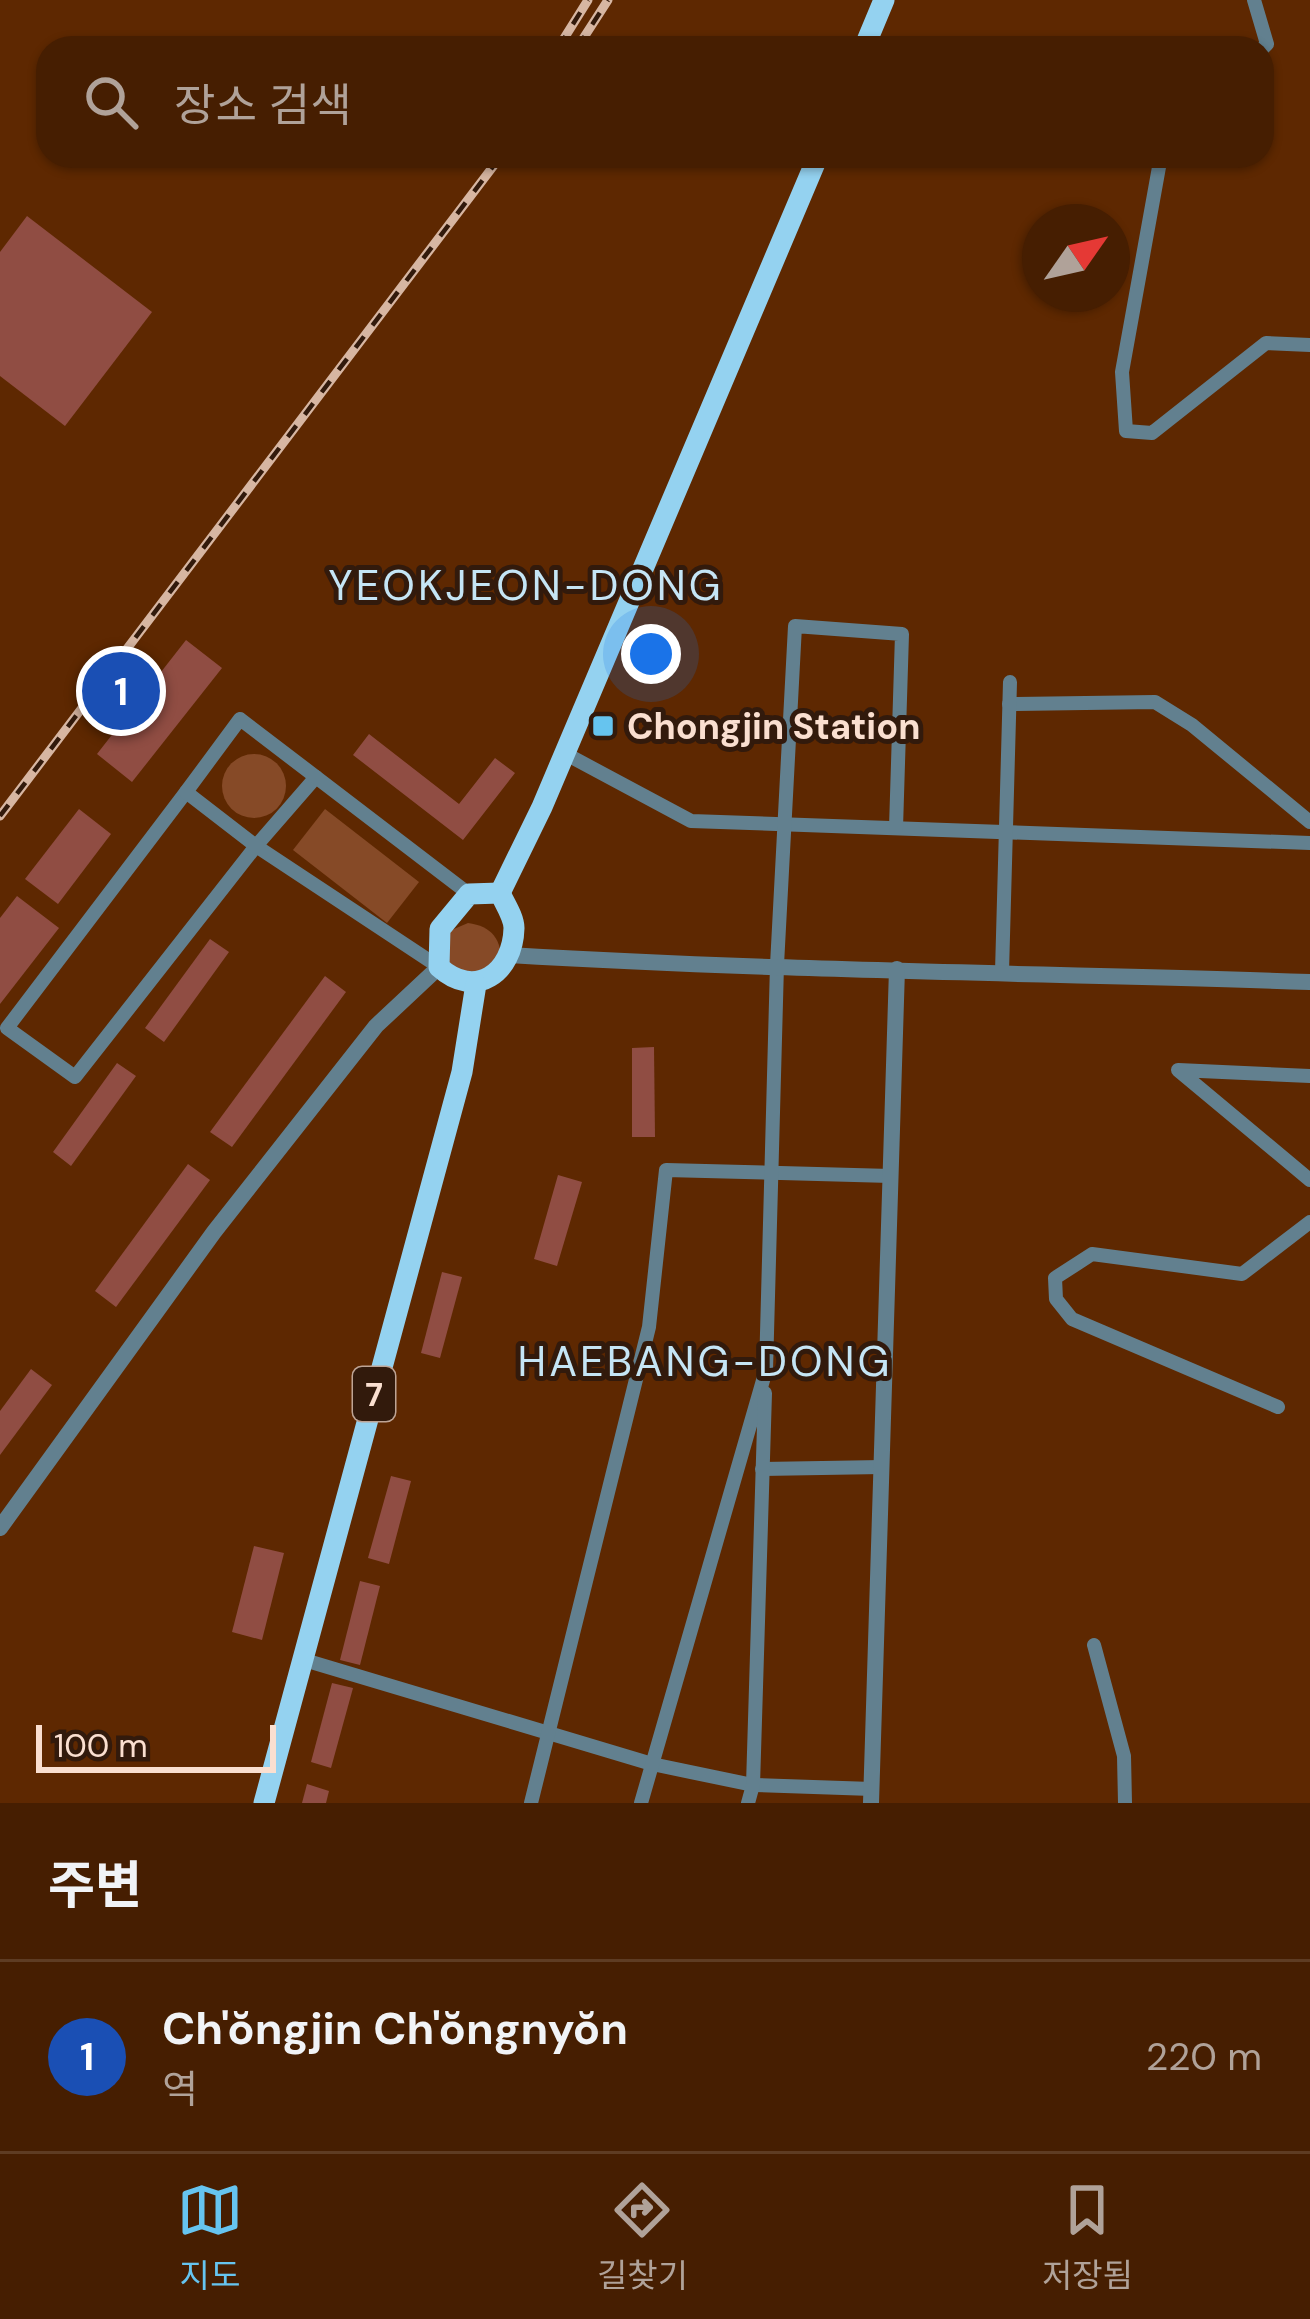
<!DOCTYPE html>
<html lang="ko">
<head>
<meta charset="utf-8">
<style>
  body { margin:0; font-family:"DM Sans","Noto Sans KR",sans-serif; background:#502b10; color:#f1f3f6 }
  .compass { position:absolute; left:1022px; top:204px; width:108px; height:108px; border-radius:50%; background:#461e01; box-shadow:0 3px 9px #0004; rotate:56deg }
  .scale { position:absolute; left:36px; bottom:30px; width:240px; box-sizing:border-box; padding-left:12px; border:6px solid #fadfd0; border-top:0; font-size:33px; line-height:42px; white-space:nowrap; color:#fadfd0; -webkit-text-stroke:9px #321a0c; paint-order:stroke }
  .you { position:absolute; left:651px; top:654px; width:42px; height:42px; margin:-30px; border:9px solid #fff; border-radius:50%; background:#1a73e8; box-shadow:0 0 0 18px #1a73e833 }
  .badge { display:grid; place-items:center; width:78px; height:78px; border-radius:50%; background:#66c4ef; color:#fff; font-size:39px; font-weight:700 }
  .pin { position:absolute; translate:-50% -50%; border:6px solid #fff; box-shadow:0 3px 12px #0006 }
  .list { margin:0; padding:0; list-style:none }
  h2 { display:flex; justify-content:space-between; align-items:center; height:156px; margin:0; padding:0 48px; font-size:51px }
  h2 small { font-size:39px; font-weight:400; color:#b0a299 }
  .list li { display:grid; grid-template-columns:78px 1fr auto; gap:36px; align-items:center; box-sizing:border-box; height:192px; padding:0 48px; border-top:3px solid #5e3c23 }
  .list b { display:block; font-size:45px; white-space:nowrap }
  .list p { margin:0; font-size:39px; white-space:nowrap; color:#b0a299 }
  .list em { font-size:39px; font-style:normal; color:#b0a299 }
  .icon { flex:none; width:66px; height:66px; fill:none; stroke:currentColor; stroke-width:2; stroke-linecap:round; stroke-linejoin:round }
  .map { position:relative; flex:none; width:1310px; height:1803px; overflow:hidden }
  .search { position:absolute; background:#461e01; box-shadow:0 3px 9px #0004; left:36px; right:36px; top:36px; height:132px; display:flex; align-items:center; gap:30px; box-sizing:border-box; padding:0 42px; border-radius:36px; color:#b0a299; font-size:45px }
  .sheet { height:348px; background:#461e01 }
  nav { display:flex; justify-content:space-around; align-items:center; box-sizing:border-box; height:168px; border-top:3px solid #5e3c23; background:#461e01; font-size:33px; color:#b0a299 }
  nav a { display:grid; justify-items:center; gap:6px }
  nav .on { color:#66c4ef }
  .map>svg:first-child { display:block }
  .green { fill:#864a27 }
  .building { fill:#904d43 }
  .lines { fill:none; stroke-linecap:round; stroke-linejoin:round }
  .minor { stroke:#62808f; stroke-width:14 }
  .tertiary { stroke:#62808f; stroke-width:16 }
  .trunk { stroke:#94d2f0; stroke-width:21 }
  .rail-casing { stroke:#d7b6a2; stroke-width:9 }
  .rail { stroke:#321a0c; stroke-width:4.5; stroke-dasharray:14; stroke-linecap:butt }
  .poi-dot { fill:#66c4ef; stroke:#321a0c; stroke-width:4.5 }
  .labels { text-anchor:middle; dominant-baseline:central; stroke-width:10; stroke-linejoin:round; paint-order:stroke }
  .shield { fill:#321a0c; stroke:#bea495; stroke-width:3 }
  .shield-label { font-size:33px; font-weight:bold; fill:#fadfd0 }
  .poi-label { font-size:36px; font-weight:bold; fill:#fadfd0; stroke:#321a0c; text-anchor:start }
  .quarter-label { font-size:42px; letter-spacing:3px; fill:#c5e5f5; stroke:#321a0c }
</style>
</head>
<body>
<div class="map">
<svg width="1310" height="1803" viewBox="0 0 1310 1803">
  <rect width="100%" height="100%" fill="#5e2801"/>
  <!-- green -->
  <g class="green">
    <circle cx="254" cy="786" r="32"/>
    <polygon points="325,809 419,882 387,923 293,850"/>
    <path d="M468,923C492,926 502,940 501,963L461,987L439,943L447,932Z"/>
  </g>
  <!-- building -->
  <g class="building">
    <polygon points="27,216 152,312 65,426 0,376 0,252"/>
    <polygon points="186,640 222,668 132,782 97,754"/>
    <polygon points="369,734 459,804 495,758 515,773 463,840 353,755"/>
    <polygon points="79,809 111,834 58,904 25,879"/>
    <polygon points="17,896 59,928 0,1004 0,918"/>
    <polygon points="210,939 229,952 164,1042 145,1028"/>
    <polygon points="325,976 346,992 232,1147 210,1132"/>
    <polygon points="654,1047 655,1137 632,1137 632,1048"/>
    <polygon points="117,1063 136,1076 71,1166 53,1152"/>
    <polygon points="188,1164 210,1180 116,1307 95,1291"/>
    <polygon points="558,1175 582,1182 557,1266 534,1259"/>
    <polygon points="442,1272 462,1277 440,1358 421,1353"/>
    <polygon points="31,1369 52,1385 0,1455 0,1411"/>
    <polygon points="391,1476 411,1481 389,1564 368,1558"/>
    <polygon points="254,1546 284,1553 262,1640 232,1632"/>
    <polygon points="360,1581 380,1586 360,1665 340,1660"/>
    <polygon points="332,1683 353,1688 331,1768 311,1762"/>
    <polygon points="307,1784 329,1791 326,1803 302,1803"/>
  </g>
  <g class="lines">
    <!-- minor -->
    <g class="minor">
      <polyline points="1254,0 1267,44 1262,49"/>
      <polyline points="1161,156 1122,372 1126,431 1152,433 1266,343 1310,345"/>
      <polyline points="1009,704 1155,702 1192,725 1310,822"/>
      <polyline points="564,753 691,821 1310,843"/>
      <polyline points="186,792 7,1028 75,1077 256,846 316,777"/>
      <polyline points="439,967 256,846 186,792 240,719 469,894"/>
      <polyline points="1002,972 1010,682"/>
      <polyline points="1310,1076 1178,1070 1310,1180"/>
      <polyline points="1278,1407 1072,1319 1056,1299 1055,1278 1092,1254 1242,1274 1310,1222"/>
      <polyline points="762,1469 882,1467"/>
      <polyline points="1094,1645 1124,1756 1125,1803"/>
      <polyline points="301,1659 652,1764 753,1785 872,1789"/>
      <polyline points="531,1803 649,1327 666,1170 891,1176"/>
      <polyline points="641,1803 766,1370 777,965 795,626 902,634 896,828"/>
      <polyline points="748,1803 753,1785 765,1393"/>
    </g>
    <!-- tertiary -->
    <g class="tertiary">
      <path d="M509,955C775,971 1043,973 1310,982"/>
      <polyline points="0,1528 214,1232 376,1026 439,967"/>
      <polyline points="871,1803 897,969"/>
    </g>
    <!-- trunk -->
    <g class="trunk">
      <polyline points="864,48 884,0"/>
      <polyline points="500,893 542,807 818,156"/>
      <path d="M500,893C505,904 514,917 514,928C513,973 475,1000 439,967L440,929L469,894Z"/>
      <polyline points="264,1803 462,1072 476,984"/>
    </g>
    <!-- rail casing -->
    <g class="rail-casing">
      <g id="rail">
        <polyline points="558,48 588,0"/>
        <polyline points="577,48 608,0"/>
        <polyline points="0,816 501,156"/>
      </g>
    </g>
    <!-- rail -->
    <use href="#rail" class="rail"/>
  </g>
  <!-- markers -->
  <rect class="poi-dot" x="591" y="714" width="24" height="24" rx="6"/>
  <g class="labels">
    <!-- shield labels -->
    <rect class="shield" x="353" y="1367" width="42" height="54" rx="9"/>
    <g class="shield-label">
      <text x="374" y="1394">7</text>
    </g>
    <!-- poi labels -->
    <g class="poi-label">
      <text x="627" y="726">Chongjin Station</text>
    </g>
    <!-- quarter labels -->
    <g class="quarter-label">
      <text x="526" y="585">YEOKJEON-DONG</text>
      <text x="705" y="1361">HAEBANG-DONG</text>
    </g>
  </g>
</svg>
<svg class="compass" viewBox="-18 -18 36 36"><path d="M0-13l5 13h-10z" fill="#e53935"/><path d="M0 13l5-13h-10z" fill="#b0a299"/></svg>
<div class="scale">100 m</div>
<div class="you"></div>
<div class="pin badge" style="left:121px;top:691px;background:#1a4fb4">1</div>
<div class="search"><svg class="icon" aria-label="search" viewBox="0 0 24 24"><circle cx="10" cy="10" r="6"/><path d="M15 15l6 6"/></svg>장소 검색</div>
</div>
<section class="sheet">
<h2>주변<small></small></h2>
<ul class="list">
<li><span class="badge" style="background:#1a4fb4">1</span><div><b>Ch'ŏngjin Ch'ŏngnyŏn</b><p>역</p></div><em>220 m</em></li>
</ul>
</section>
<nav>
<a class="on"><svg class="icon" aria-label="map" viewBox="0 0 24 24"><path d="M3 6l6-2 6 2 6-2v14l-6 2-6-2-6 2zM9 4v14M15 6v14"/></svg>지도</a>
<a><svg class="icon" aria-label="directions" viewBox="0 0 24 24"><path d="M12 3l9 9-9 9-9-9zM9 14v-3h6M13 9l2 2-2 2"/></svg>길찾기</a>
<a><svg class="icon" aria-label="saved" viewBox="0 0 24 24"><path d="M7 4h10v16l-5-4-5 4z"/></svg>저장됨</a>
</nav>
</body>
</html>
